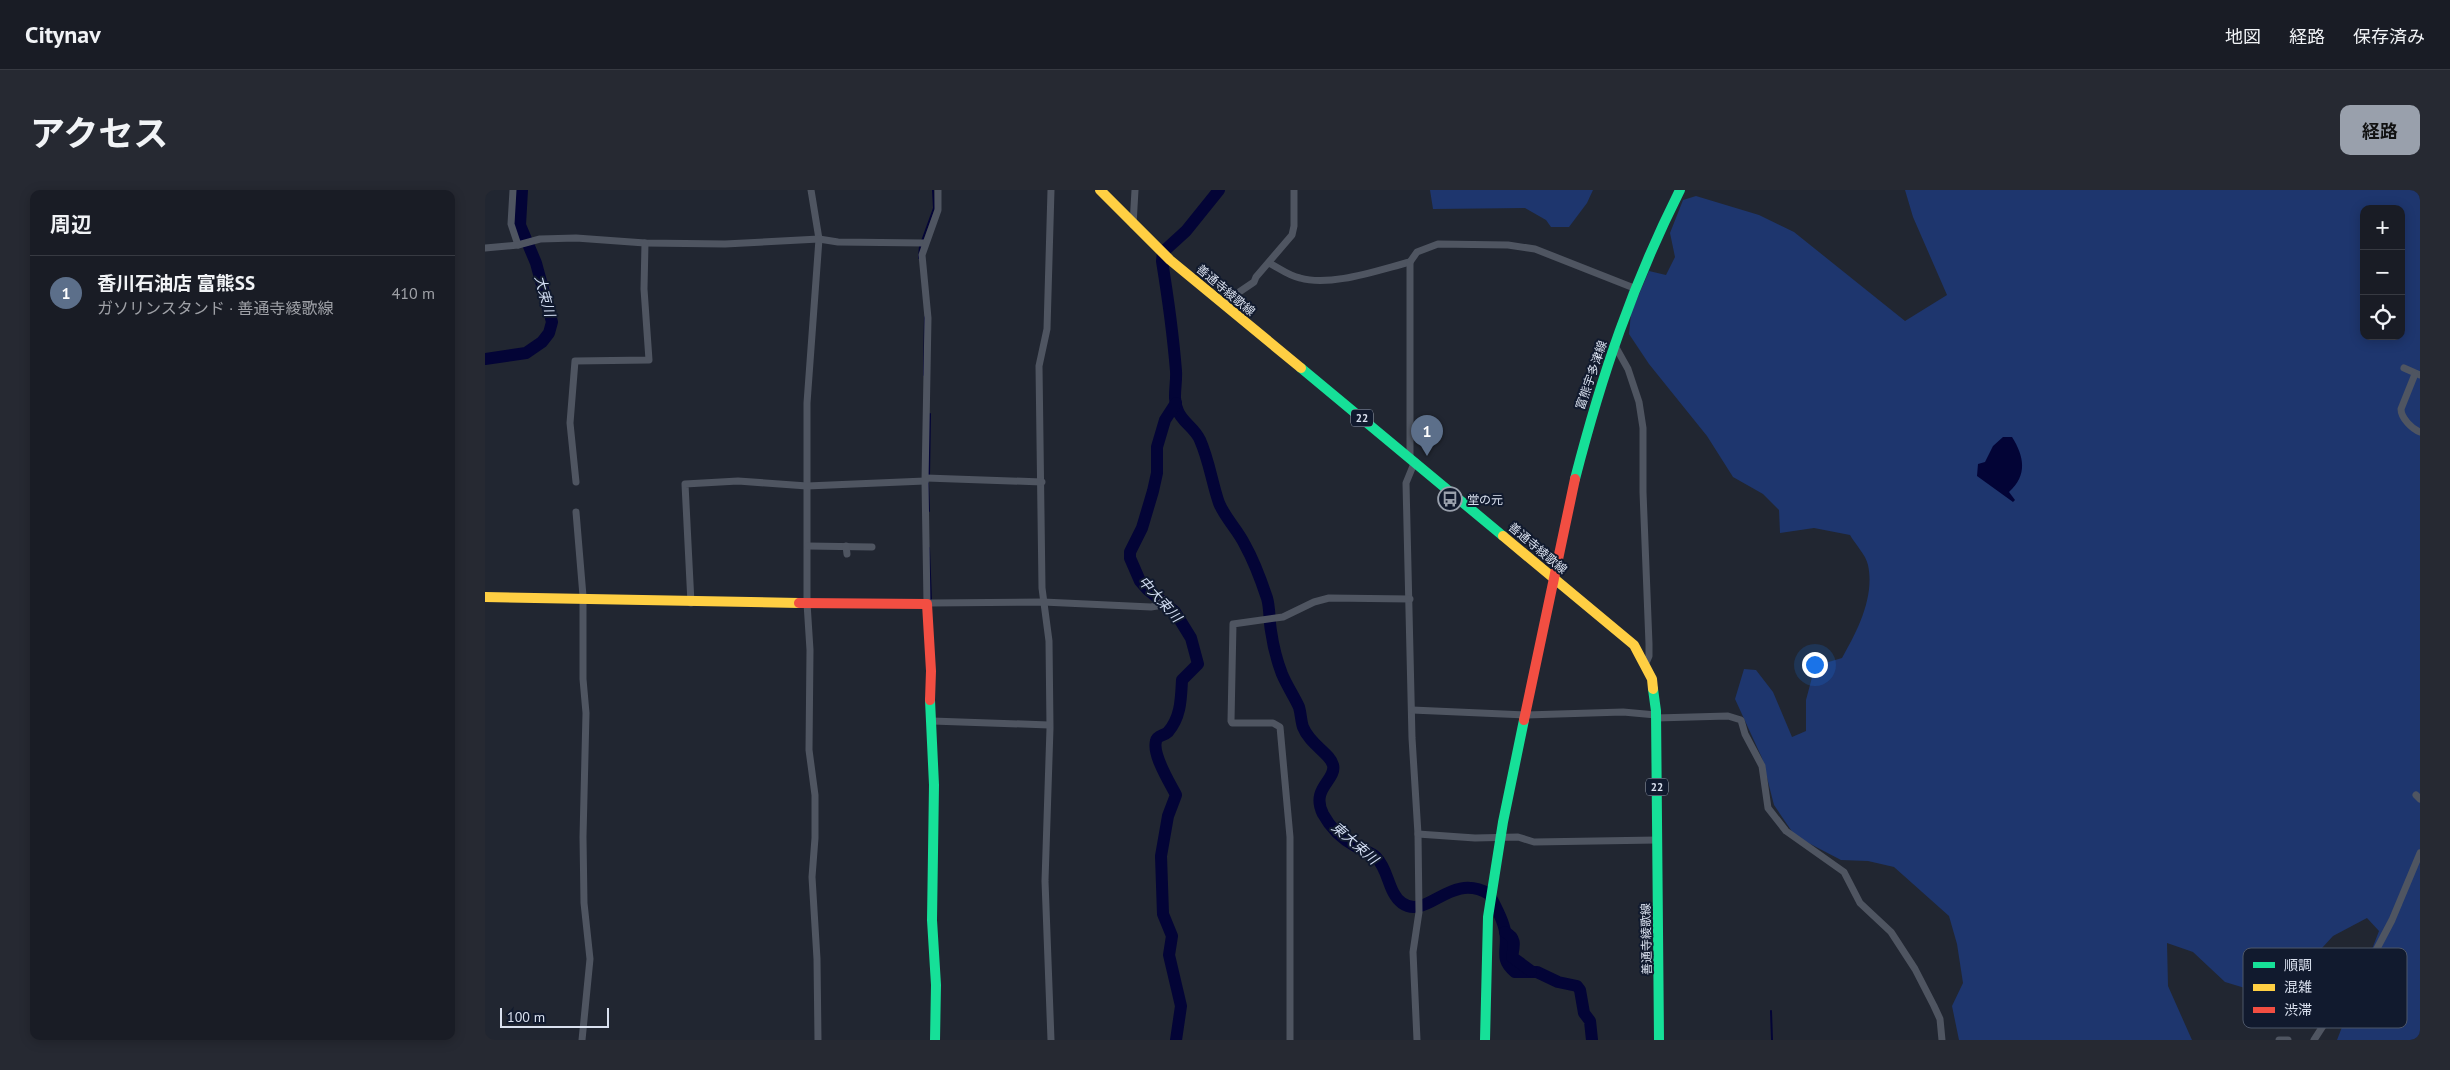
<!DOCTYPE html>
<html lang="ja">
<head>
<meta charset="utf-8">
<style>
  body { margin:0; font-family:"PT Sans","Noto Sans JP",sans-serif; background:#262932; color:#f1f3f6 }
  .controls { position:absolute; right:15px; top:15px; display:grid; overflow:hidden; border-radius:10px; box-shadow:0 2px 12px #0003 }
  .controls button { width:45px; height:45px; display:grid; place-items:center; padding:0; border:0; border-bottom:1px solid #373a42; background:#191c25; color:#f1f3f6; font:25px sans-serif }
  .scale { position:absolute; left:15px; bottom:12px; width:109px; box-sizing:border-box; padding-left:5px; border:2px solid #dae1ef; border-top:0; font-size:14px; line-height:18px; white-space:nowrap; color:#dae1ef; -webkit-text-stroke:4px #111a2e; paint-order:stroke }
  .you { position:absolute; left:1329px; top:474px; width:18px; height:18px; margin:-12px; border:4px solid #fff; border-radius:50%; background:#1a73e8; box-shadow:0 0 0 8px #1a73e833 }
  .badge { display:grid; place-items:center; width:32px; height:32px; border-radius:50%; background:#99a0ac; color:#fff; font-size:16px; font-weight:700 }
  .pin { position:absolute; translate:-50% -41px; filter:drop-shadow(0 1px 2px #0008) }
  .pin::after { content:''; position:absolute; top:26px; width:18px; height:15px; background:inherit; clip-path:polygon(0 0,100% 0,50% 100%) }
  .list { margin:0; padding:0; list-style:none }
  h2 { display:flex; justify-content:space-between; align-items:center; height:65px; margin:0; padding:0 20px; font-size:21px }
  h2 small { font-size:16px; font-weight:400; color:#9fa1a7 }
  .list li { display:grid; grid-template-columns:32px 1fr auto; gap:15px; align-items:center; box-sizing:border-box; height:75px; padding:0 20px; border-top:1px solid #373a42 }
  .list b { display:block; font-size:19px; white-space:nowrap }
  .list p { margin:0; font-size:16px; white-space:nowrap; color:#9fa1a7 }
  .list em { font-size:16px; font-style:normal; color:#9fa1a7 }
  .icon { flex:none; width:28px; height:28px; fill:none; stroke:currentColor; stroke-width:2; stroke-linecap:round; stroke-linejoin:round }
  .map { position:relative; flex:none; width:1935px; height:850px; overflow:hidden; border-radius:10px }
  header { display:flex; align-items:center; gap:30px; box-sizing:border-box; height:70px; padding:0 25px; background:#191c25; border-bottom:1px solid #373a42 }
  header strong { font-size:24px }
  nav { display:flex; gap:28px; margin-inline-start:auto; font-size:18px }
  .intro { display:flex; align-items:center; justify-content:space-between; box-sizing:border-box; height:120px; padding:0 30px }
  h1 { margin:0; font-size:35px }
  .button { padding:12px 22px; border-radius:10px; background:#99a0ac; color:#111; font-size:18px; font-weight:700 }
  main { display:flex; gap:30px; padding:0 30px }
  aside { flex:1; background:#191c25; border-radius:10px; box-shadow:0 2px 12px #0003 }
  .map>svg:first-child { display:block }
  .green { fill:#1e366e; fill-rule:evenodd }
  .water { fill:#030436 }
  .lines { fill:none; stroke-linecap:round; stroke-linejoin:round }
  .stream { stroke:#030436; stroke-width:2 }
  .river { stroke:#030436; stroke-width:12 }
  .street { stroke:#4f5561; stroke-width:7 }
  .fast { stroke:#16e098; stroke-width:10 }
  .slow { stroke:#ffcf43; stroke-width:10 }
  .jam { stroke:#f24e42; stroke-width:10 }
  .labels { text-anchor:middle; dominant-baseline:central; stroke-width:4; stroke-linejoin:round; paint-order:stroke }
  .shield { fill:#111a2e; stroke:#9ea5b5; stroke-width:1 }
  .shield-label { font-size:11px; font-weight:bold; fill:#dae1ef }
  .street-label { font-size:12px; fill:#dae1ef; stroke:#111a2e }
  .poi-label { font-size:12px; fill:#dae1ef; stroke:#111a2e; text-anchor:start }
  .water-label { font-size:14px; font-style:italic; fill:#d2ddf2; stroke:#111a2e }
  .key { fill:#111a2e; stroke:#4d5668; stroke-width:1 }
  .key-label { font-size:14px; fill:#dae1ef }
</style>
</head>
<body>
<header>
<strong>Citynav</strong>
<nav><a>地図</a><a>経路</a><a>保存済み</a></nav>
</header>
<div class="intro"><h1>アクセス</h1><a class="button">経路</a></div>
<main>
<aside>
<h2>周辺<small></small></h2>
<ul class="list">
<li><span class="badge" style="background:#5c6f8a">1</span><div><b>香川石油店 富熊SS</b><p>ガソリンスタンド · 善通寺綾歌線</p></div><em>410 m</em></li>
</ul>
</aside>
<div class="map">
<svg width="1935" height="850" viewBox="0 0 1935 850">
  <rect width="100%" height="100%" fill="#212631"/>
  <!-- green -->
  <g class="green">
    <polygon points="945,0 1108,0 1102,13 1084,37 1066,37 1061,30 1040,18 948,19"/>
    <path d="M1420,0H1935V850H1852L1894,741L1882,728L1848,746L1816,781L1807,799L1793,808L1740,792L1708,762L1682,753L1683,796L1707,850H1474L1467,816L1478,793L1472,754L1464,726L1409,677L1383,671L1356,670L1310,646L1289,615L1277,568L1250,509L1259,479L1271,480L1288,502L1307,547L1321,541V510L1330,476L1357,468C1372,442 1390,407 1383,375C1381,365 1370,354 1365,345L1329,338L1295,343L1294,320L1278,304L1248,287L1222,246L1164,174L1144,144L1146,123L1164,81L1181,85L1190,67L1185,43L1198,10L1211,6L1274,25L1309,42L1420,131L1462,105L1428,27ZM1879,19H1916V146H1879Z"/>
  </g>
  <!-- water -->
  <path class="water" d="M1518,247H1527C1539,266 1543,285 1524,302L1530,310L1528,312L1492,286L1493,274L1500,272L1508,256Z"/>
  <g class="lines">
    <!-- stream -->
    <g class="stream">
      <polyline points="437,51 449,18 448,0"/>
      <polyline points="434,68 435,56"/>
      <polyline points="439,185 440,127"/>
      <polyline points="444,286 445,224"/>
      <polyline points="443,293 444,321"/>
      <polyline points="444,358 446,411"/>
      <polyline points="1286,821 1287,850"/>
    </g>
    <!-- river -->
    <g class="river">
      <path d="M734,0L701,41L678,62L677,71C683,108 688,144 691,181C692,195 687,208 693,221C697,232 710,238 715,250C724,270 727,293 734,313C740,328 753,340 760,355C769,371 776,390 782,408C785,418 784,430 786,441C788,455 792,471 797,484C802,496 809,506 814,517C816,524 816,531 818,537C825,555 845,563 848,575C852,590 825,598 838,624C845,637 857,649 870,656C876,660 886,662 891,667C904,680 903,703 917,713C942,731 965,681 1004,704C1010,715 1018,729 1020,741C1024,759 1013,768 1030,782H1052L1073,792L1092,796L1095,800L1099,823L1105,831L1107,850"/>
      <polyline points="0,169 41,163 57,152 64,143 67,132 51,73 35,35 37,0"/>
      <path d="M691,213L680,230L672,257V283L668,301L657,338L645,362V368L655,391L662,399L690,422L706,448L713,474L697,490C696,509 696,527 683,542C679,546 672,545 671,551C667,565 685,593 691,605L683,626L676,666L678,724L687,746L684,765L696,816L691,850"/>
      <path d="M1020,742C1032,748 1029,756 1027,767L1046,781"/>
    </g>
    <!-- street -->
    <g class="street">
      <polyline points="28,0 26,34 33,55"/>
      <polyline points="326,0 334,49 322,213 322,413 325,460 324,560 330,605 330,648 327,687 332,769 333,850"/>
      <polyline points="566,0 562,139 554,176 557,398 564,451 565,538 560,691 566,850"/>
      <polyline points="648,35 650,0"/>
      <polyline points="0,58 33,55 55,49 91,48 160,53 240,54 334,49 353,52 439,53"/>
      <path d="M784,73C794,78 804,86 815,88C846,97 893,80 925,72"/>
      <polyline points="738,113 769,92 771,87 807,45 809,36 809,0"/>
      <polyline points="1129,154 1143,179 1154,212 1158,238 1158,302 1164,454 1164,466 1160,475"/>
      <polyline points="1919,178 1935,185"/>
      <path d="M1930,184L1916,219C1916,228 1927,239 1935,242"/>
      <polyline points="925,268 925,72 932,62 953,54 1023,55 1050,59 1149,98"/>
      <polyline points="930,271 921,293 927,548 933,644 934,722 928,762 932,850"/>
      <polyline points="441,288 557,292"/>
      <polyline points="91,292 85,233 90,171 164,170 159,99 160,53"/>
      <polyline points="91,322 98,406 98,489 101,523 98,647 99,713 105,769 97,850"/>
      <polyline points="323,356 387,357"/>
      <polyline points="361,356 362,364"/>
      <polyline points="206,413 200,294 253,291 322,296 440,291"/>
      <polyline points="445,413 558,412 666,417 672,416 679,410"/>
      <polyline points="442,414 440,291 443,128 437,65 453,20 453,0"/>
      <polyline points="927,520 1041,525 1138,522 1171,525"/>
      <polyline points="1171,528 1243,526 1256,530 1260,544 1277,576 1283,618 1301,641 1359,682 1375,713 1406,742 1430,779 1449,816 1455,829 1457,850"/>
      <polyline points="447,531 564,535"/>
      <polyline points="1931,605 1935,609"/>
      <polyline points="933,644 990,648 1033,647 1049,652 1172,650"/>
      <polyline points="805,850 805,647 795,537 788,533 747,533 746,531 748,434 798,427 829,412 844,408 925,409"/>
      <polyline points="1794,850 1803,850"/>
      <polyline points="1829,850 1845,825 1876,789 1907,730 1935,663"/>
    </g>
    <!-- fast -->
    <g class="fast">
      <polyline points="816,178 1018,346"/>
      <path d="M1090,289C1117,184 1147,96 1195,0"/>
      <polyline points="1168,499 1171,521 1174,850"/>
      <polyline points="445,510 449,595 447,730 451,795 450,850"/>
      <polyline points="1000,850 1003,727 1018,632 1039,530"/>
    </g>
    <!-- slow -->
    <g class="slow">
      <polyline points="615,0 685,70 816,178"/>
      <polyline points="1018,346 1149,455 1167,489 1168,499"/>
      <polyline points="0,407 314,413"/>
    </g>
    <!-- jam -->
    <g class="jam">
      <polyline points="314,413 442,414 446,481 445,510"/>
      <polyline points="1039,530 1090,289"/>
    </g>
  </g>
  <!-- icons -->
  <defs>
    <g id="bus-ring" transform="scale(1.25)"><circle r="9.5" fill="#111a2e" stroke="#99a0ac" stroke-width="1.5"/><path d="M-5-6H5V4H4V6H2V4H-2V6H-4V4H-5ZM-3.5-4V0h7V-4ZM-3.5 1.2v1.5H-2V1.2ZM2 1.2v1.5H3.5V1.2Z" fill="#99a0ac"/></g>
  </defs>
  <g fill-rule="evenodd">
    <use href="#bus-ring" x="965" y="309"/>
  </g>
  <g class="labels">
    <!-- shield labels -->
    <g class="shield">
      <rect x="866" y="219.5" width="22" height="17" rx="4"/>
      <rect x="1161" y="588.5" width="22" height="17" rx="4"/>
    </g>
    <g class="shield-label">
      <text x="877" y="228">22</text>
      <text x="1172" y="597">22</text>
    </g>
    <!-- street labels -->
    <g class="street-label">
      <text transform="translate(741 100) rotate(40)">善通寺綾歌線</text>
      <text transform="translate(1106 185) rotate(-71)">富熊宇多津線</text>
      <text transform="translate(1053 358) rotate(40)">善通寺綾歌線</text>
      <text transform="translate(1161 749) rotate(-91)">善通寺綾歌線</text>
    </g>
    <!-- poi labels -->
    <g class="poi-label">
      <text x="982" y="309">堂の元</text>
    </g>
    <!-- water labels -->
    <g class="water-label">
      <text transform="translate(60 106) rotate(75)">大束川</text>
      <text transform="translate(675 409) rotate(48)">中大束川</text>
      <text transform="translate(870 653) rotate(41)">東大束川</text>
    </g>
  </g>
  <!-- legend -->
  <rect x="1758" y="758" width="164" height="80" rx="8" class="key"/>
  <rect x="1768" y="772" width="22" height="6" fill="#16e098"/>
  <rect x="1768" y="794" width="22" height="7" fill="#ffcf43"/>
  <rect x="1768" y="817" width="22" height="6" fill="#f24e42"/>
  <g class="key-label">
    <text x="1799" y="780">順調</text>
    <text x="1799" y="802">混雑</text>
    <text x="1799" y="825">渋滞</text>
  </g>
</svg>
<div class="controls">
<button>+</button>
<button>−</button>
<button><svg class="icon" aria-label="locate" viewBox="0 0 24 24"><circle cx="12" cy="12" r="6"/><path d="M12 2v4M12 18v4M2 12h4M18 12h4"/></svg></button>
</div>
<div class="scale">100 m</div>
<div class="you"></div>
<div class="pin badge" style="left:942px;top:266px;background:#5c6f8a">1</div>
</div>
</main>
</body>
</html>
